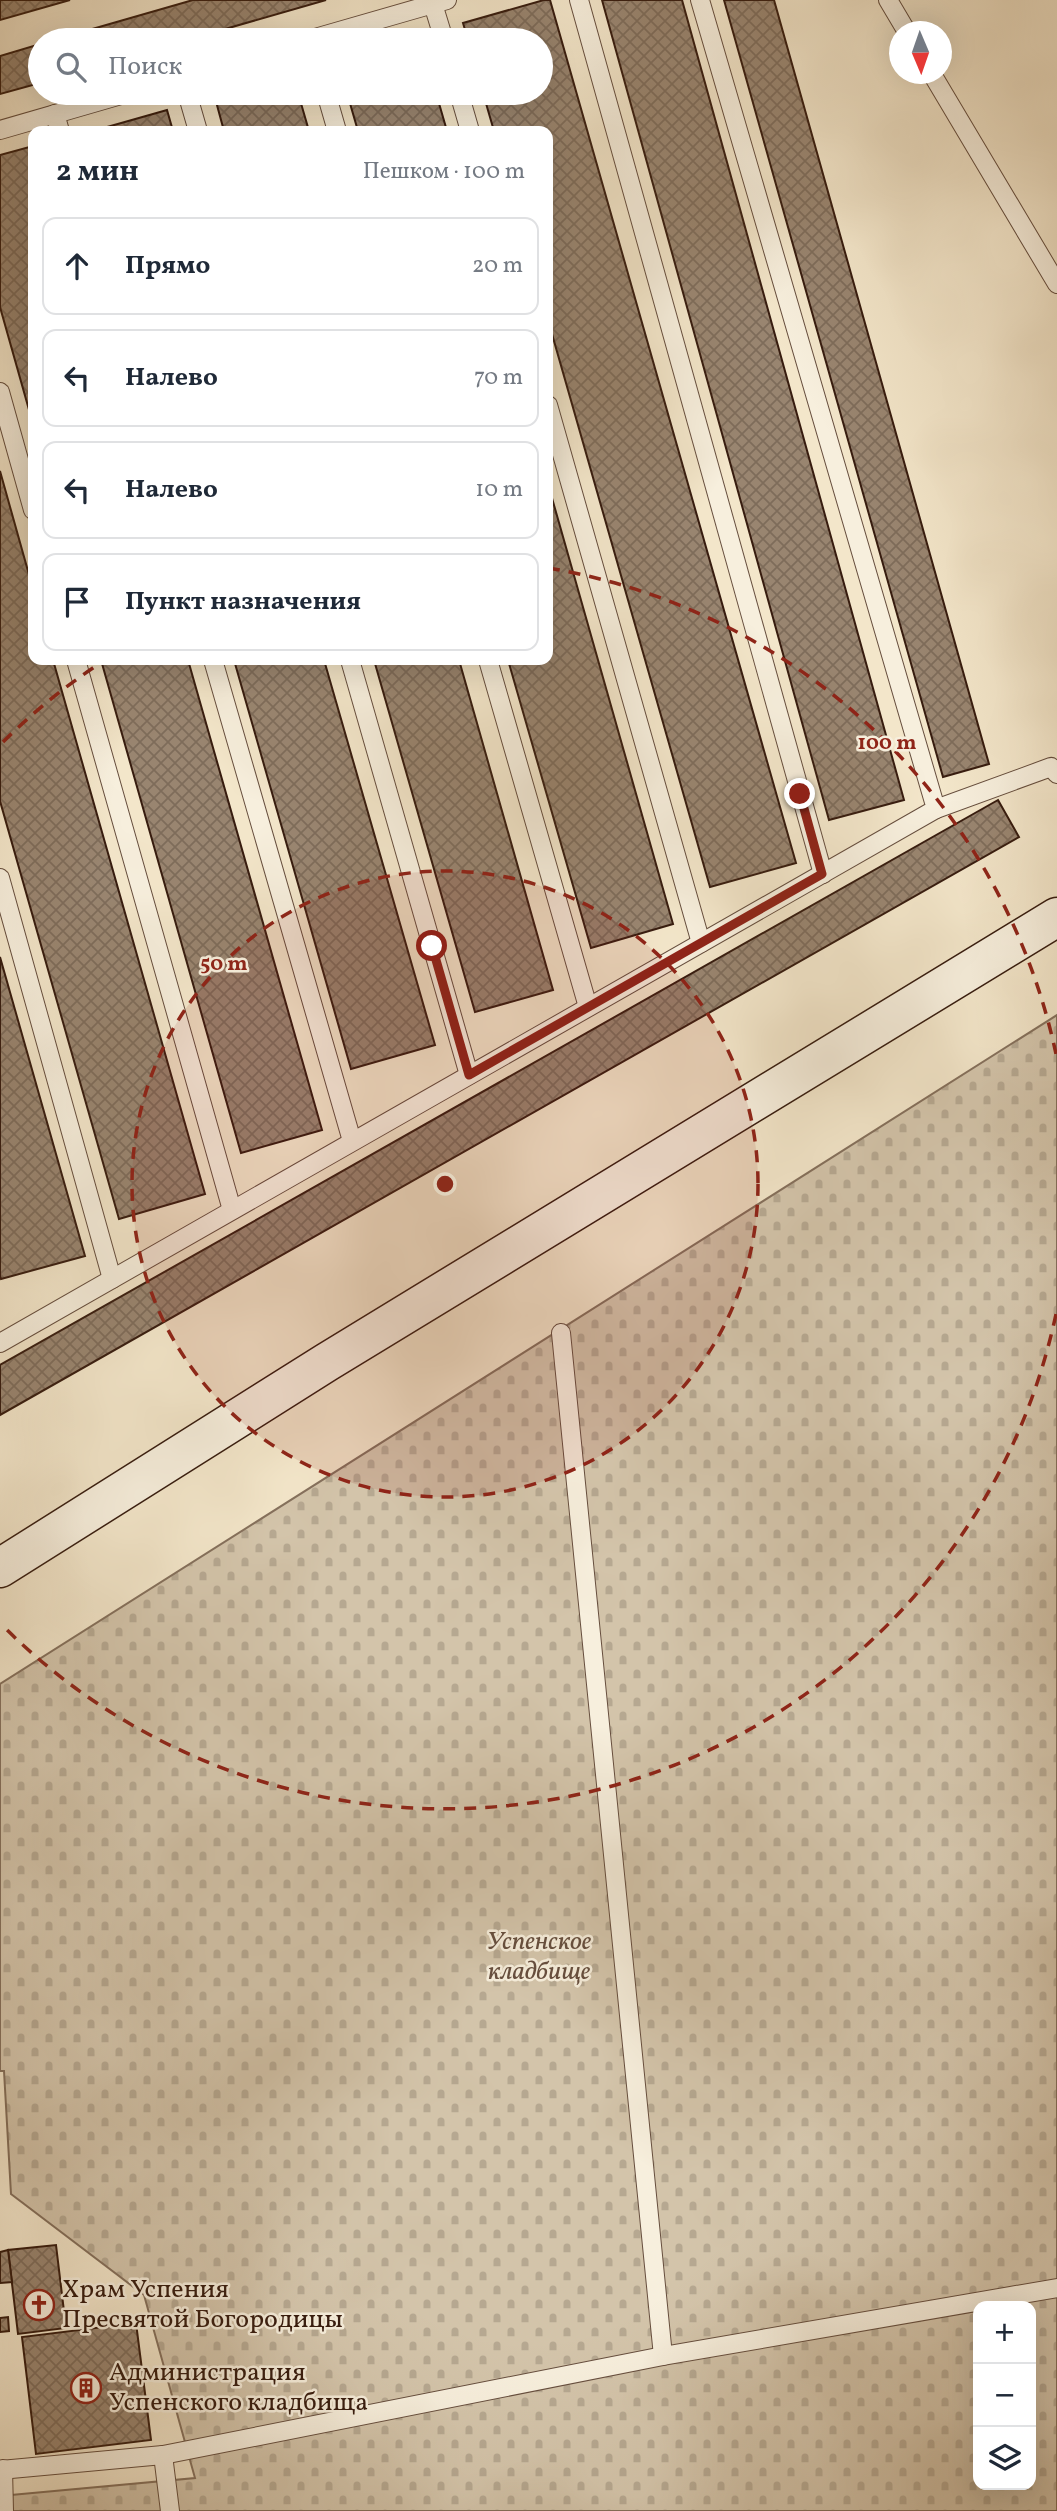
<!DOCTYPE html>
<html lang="ru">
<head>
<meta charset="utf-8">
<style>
  body { margin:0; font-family:Vollkorn,serif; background:#f6f6f7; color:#1f2937 }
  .controls { position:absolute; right:21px; bottom:21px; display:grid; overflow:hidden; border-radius:14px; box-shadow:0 7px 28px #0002 }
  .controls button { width:63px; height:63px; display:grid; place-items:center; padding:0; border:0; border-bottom:2px solid #e0e1e3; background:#fff; color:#1f2937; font:35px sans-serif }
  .compass { position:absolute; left:889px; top:21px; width:63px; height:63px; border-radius:50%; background:#fff; box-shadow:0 7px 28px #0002; rotate:178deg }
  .stop { position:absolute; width:21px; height:21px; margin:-16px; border:5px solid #8f2418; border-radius:50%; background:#fff }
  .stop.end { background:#8f2418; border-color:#fff; box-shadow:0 2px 7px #0008 }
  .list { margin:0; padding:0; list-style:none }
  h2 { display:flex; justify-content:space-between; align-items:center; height:91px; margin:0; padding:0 28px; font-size:30px }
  h2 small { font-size:23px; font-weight:400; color:#747a83 }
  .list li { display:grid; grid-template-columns:46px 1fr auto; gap:21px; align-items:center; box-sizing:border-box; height:98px; margin:0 14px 14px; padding:0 14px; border:2px solid #e0e1e3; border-radius:14px }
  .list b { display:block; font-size:26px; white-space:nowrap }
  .list em { font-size:23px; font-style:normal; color:#747a83 }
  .icon { flex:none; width:38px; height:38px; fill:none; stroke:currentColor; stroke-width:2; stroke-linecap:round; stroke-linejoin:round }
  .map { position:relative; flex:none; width:1057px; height:2511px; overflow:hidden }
  .search { position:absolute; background:#fff; box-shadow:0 7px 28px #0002; left:28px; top:28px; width:525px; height:77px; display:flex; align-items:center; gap:18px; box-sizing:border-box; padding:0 24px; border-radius:38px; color:#747a83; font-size:26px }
  .panel { position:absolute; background:#fff; box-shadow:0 7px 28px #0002; left:28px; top:126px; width:525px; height:539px; border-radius:14px }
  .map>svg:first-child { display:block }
  .cemetery { fill:url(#cemetery-stones); stroke:#85705c; stroke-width:2; fill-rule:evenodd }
  .building { fill:url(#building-cross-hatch); stroke:#371c0f; stroke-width:2 }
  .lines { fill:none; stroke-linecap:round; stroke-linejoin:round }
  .service-casing { stroke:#664e3e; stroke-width:20 }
  .secondary-casing { stroke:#371c0f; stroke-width:41 }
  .service { stroke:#f7efdd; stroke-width:18 }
  .secondary { stroke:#f7efdd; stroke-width:38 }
  .route { stroke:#8f2418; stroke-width:9 }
  .ring { fill:none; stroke:#8f2418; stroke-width:3.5; stroke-dasharray:12 9 }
  .labels { text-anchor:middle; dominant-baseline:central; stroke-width:5; stroke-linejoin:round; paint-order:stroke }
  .park-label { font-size:26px; font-style:italic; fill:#664e3e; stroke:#f7efdd }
  .poi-label { font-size:26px; fill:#371c0f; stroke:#f7efdd; text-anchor:start }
  .centre { fill:#8f2418; stroke:#f7efdd; stroke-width:3.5 }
  .ring-label { font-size:21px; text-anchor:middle; font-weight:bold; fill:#8f2418; stroke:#f7efdd; stroke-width:5; stroke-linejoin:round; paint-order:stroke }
</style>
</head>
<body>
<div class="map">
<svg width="1057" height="2511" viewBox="0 0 1057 2511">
  <defs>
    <pattern id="cemetery-stones" width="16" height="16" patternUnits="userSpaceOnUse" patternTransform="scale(1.75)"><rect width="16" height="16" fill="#d3c4aa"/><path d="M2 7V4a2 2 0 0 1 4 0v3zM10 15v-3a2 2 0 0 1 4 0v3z" fill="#b6a891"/></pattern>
    <pattern id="building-cross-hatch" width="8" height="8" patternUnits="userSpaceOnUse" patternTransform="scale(1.75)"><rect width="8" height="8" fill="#998570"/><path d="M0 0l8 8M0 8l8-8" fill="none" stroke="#7e6c5a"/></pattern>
  </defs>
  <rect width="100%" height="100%" fill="#f3e6ca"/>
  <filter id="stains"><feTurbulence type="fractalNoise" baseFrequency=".00286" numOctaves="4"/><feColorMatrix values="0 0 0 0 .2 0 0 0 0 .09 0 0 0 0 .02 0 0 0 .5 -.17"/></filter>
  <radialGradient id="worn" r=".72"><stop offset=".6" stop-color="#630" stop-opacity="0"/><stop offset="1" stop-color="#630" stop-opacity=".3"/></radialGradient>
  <!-- cemetery -->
  <path class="cemetery" d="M1057,1015V2511H0V2496L195,2478L144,2295L11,2194L4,2071H0V1684ZM978,2306H1031V2485H978Z"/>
  <!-- building -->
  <g class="building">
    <polygon points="0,0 70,0 0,20"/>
    <polygon points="193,0 326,0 187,40 54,40"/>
    <polygon points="544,0 550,0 796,863 710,887 548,320 548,131 494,131 483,93 541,93 541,40 468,40 463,23"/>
    <polygon points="602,0 682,0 904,800 829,820"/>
    <polygon points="724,0 774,0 989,764 943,777"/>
    <polygon points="40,44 40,83 0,94 0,56"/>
    <polygon points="220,93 298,93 309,131 224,131 214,94"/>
    <polygon points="347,93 436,93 447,131 358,131"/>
    <polygon points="167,110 173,131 93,131"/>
    <polygon points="33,146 33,424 0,307 0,155"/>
    <polygon points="0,471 33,589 33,660 53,660 205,1194 119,1219 0,801"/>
    <polygon points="548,484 673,924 591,948 508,660 548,660"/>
    <polygon points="101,660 188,660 322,1130 241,1153"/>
    <polygon points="234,660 324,660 435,1045 351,1069"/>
    <polygon points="374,660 459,660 553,990 475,1012"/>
    <polygon points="998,800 1019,837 0,1415 0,1365"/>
    <polygon points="0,957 85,1256 1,1279 0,1276"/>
    <polygon points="56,2245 66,2328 18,2334 8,2250"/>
    <polygon points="8,2250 12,2282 0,2283 0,2252"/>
    <polygon points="8,2317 9,2331 0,2332 0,2318"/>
    <polygon points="136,2323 151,2440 36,2454 22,2337"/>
  </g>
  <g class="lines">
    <!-- service casing -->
    <g class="service-casing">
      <g id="service">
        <polyline points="579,0 823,874"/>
        <polyline points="888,0 907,32"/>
        <polyline points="433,4 444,40"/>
        <polyline points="308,40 447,0"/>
        <polyline points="932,74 1057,284"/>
        <polyline points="187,93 198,131"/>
        <polyline points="326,93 337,131"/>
        <polyline points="459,93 470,131"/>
        <polyline points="55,114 60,131"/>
        <polyline points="0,130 128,93"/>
        <polyline points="0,392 33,510"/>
        <polyline points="548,405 701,943"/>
        <polyline points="76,660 232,1210"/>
        <polyline points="213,660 352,1141"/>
        <polyline points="350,660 469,1075"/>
        <polyline points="488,660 588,1007"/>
        <polyline points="936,809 1051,767 1057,774"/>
        <polyline points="0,878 112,1279"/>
        <polyline points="561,1333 663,2356"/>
        <polyline points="0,1343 936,809 700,0"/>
        <polyline points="163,2455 170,2511"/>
        <polyline points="3,2469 4,2511"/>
        <polyline points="0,2470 163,2455 663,2356 1057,2288"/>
      </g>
    </g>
    <!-- secondary casing -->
    <g class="secondary-casing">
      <polyline id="secondary" points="0,1568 327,1362 1057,917"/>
    </g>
    <!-- service -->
    <use href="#service" class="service"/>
    <!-- secondary -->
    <use href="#secondary" class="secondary"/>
  </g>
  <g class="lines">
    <!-- route -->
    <polyline class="route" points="432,946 469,1075 822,874 800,794"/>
  </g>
  <!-- distance rings -->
  <circle cx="445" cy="1184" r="313" fill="#8f2418" fill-opacity=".12"/>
  <g class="ring">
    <circle cx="445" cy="1184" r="313"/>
    <path d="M1056 1314A625 625 0 0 1 3 1626M3 742A625 625 0 0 1 105 660M548 568A625 625 0 0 1 1056 1054"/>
  </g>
  <!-- icons -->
  <defs>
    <g id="church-ring" transform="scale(1.575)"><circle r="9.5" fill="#f7efdd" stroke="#8f2418" stroke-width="1.5"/><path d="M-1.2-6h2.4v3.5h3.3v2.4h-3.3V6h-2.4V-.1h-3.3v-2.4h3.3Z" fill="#8f2418"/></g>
    <g id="building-ring" transform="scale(1.575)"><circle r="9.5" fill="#f7efdd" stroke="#8f2418" stroke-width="1.5"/><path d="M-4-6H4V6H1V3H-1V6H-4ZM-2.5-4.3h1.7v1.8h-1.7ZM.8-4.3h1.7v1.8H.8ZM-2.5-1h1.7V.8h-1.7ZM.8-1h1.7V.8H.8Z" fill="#8f2418"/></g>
  </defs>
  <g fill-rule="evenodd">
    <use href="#church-ring" x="39" y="2305"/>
    <use href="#building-ring" x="86" y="2388"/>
  </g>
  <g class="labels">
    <!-- park labels -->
    <g class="park-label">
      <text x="539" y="1942">Успенское<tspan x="539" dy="30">кладбище</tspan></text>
    </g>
    <!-- poi labels -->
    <g class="poi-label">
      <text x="62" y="2290">Храм Успения<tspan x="62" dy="30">Пресвятой Богородицы</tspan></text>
      <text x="109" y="2373">Администрация<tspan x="109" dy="30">Успенского кладбища</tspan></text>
    </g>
  </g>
  <circle cx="445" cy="1184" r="10" class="centre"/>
  <g class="ring-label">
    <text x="887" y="749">100 m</text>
    <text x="224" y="970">50 m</text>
  </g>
  <rect width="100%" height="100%" filter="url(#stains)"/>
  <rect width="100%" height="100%" fill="url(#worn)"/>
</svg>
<div class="controls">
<button>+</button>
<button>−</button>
<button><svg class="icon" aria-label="layers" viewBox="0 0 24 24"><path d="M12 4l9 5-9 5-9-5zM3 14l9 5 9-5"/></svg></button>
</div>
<svg class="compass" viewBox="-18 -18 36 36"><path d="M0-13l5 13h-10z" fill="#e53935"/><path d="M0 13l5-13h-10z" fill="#747a83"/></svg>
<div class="stop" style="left:432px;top:946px"></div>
<div class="stop end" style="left:800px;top:794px"></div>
<div class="search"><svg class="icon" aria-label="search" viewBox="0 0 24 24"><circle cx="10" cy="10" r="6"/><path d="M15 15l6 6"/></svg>Поиск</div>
<section class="panel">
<h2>2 мин<small>Пешком · 100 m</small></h2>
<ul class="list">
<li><svg class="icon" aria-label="ahead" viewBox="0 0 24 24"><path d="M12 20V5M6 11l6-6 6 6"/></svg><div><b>Прямо</b></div><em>20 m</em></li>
<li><svg class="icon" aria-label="left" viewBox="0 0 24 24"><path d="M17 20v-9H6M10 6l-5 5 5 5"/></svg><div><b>Налево</b></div><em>70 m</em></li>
<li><svg class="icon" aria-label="left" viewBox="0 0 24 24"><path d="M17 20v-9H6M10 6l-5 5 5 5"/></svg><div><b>Налево</b></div><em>10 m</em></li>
<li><svg class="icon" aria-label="arrive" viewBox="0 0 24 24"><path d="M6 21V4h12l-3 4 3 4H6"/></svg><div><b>Пункт назначения</b></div></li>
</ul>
</section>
</div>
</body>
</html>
